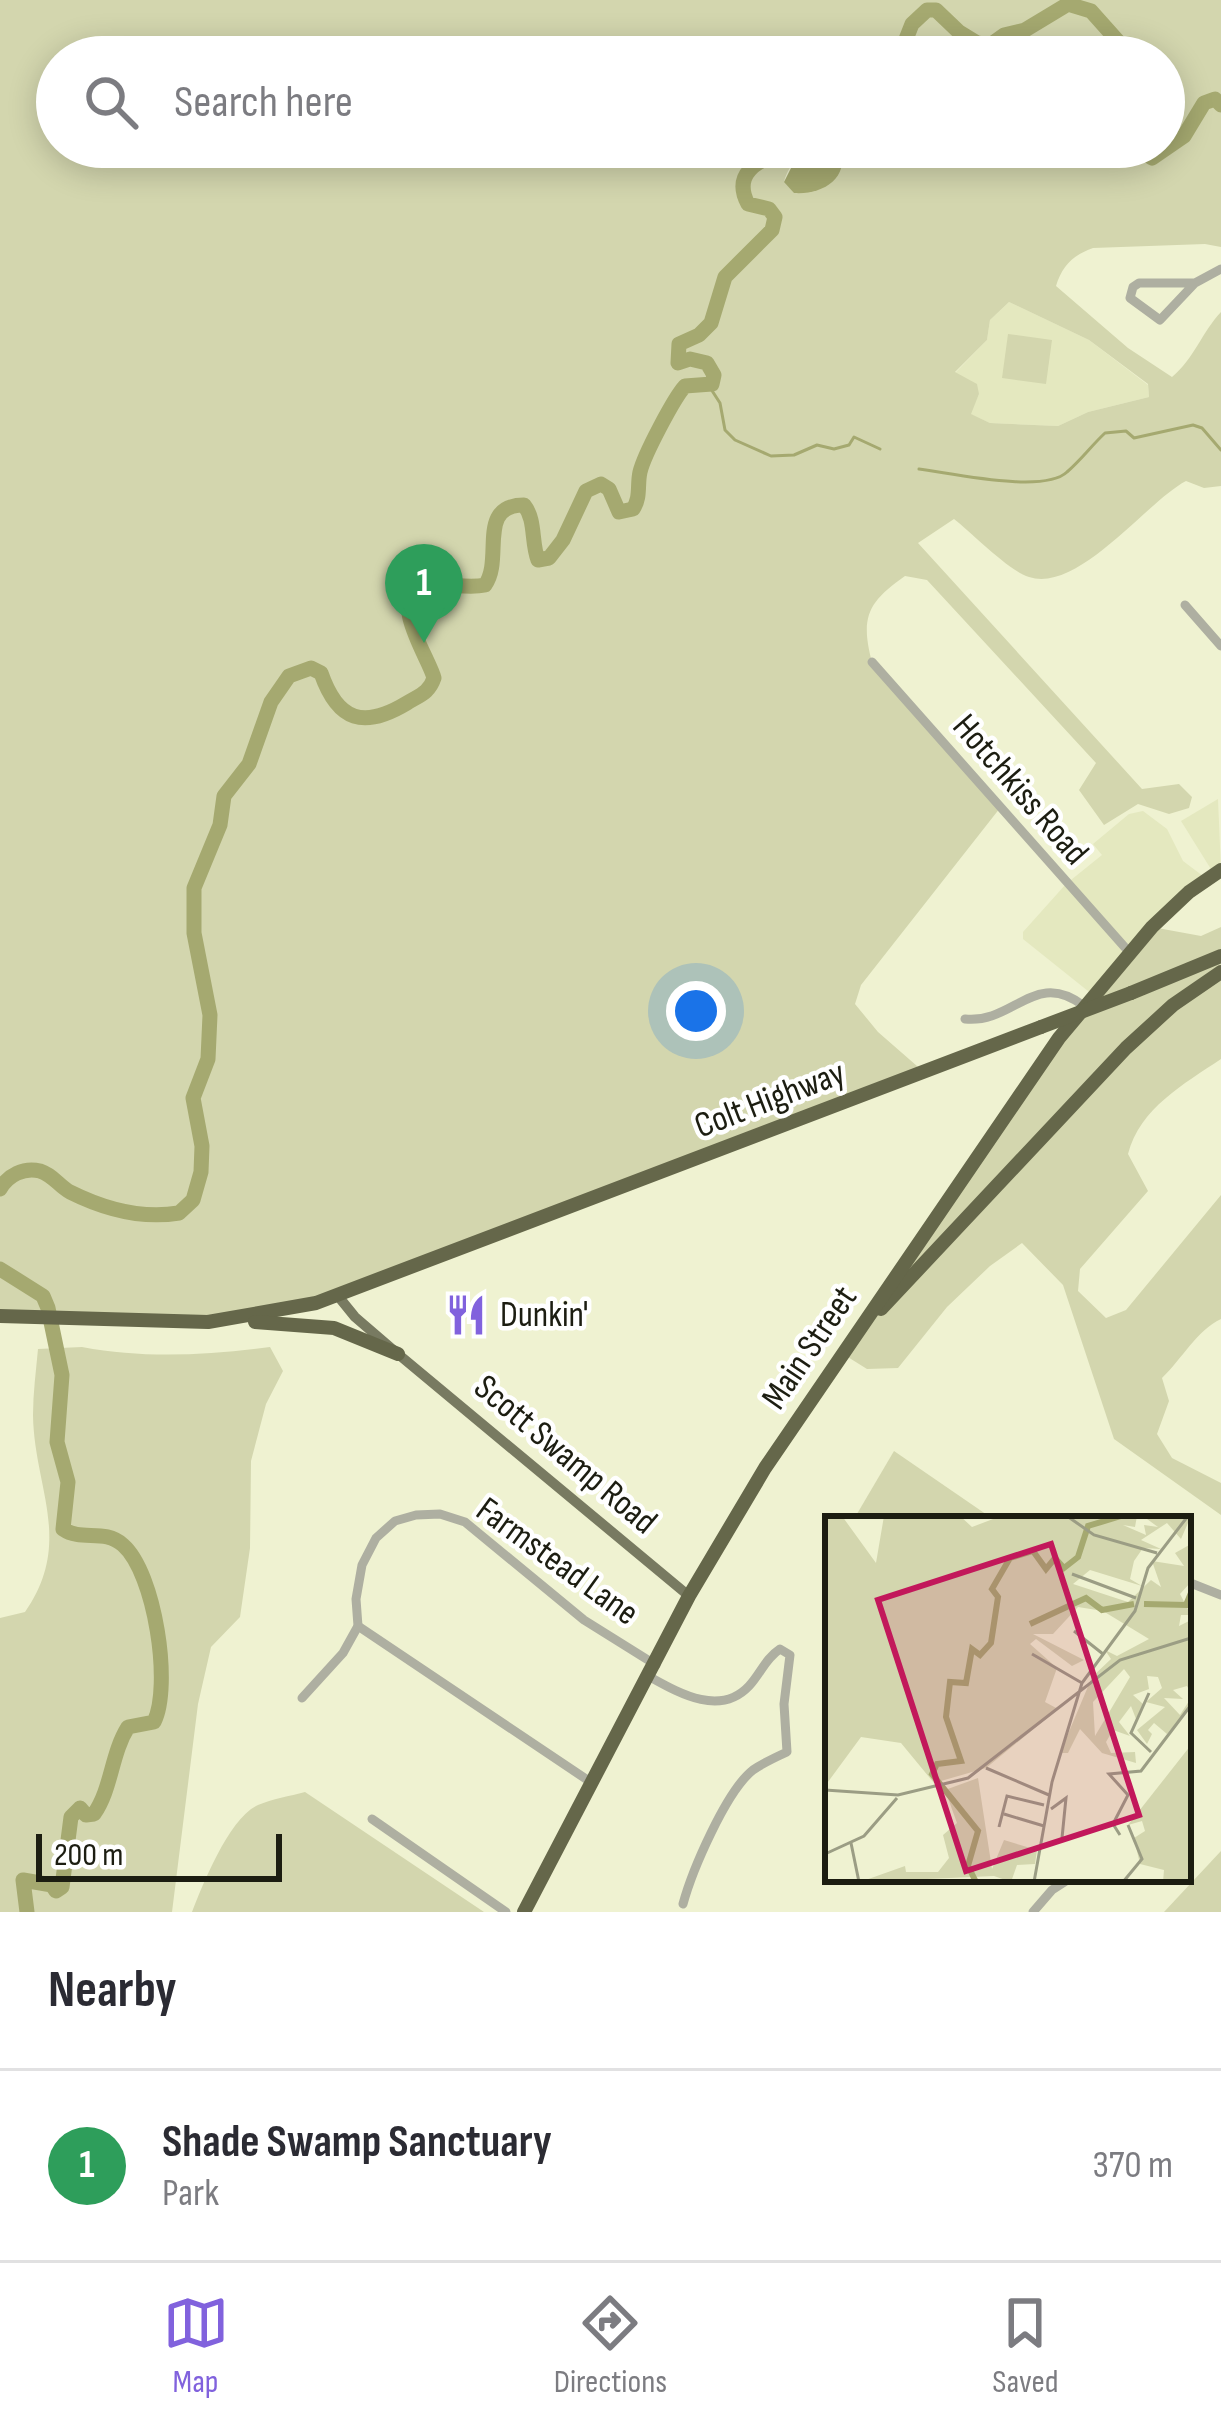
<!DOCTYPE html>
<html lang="en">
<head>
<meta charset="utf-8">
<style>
  body { margin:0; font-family:"Sofia Sans Condensed",sans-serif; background:#f7f7f7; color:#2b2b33 }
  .scale { position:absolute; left:36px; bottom:30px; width:246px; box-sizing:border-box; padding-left:12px; border:6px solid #1c1d11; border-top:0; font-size:33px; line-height:42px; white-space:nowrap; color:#1c1d11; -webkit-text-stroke:9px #fff; paint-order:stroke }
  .you { position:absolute; left:696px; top:1011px; width:42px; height:42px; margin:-30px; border:9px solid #fff; border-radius:50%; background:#1a73e8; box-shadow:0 0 0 18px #1a73e833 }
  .badge { display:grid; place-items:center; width:78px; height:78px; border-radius:50%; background:#8162dd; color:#fff; font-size:39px; font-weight:700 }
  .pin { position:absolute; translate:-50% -99px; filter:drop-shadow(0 3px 6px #0008) }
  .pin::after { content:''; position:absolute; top:63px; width:42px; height:36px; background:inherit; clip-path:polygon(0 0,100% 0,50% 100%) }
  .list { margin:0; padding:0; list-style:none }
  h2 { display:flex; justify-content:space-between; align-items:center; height:156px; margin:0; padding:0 48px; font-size:51px }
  h2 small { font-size:39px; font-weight:400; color:#7c7c81 }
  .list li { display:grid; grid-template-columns:78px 1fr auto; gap:36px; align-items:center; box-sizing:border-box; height:192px; padding:0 48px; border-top:3px solid #e1e1e2 }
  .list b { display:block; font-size:45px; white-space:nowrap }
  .list p { margin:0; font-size:39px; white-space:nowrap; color:#7c7c81 }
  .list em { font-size:39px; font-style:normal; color:#7c7c81 }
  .icon { flex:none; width:66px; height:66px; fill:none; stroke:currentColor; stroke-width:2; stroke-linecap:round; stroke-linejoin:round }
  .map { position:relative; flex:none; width:1221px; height:1912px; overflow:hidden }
  .search { position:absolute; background:#fff; box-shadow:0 6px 30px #0003; left:36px; right:36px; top:36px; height:132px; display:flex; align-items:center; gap:30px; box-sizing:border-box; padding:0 42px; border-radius:66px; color:#7c7c81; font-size:45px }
  .sheet { height:348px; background:#fff }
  nav { display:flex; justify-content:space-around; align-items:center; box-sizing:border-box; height:168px; border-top:3px solid #e1e1e2; background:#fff; font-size:33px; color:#7c7c81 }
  nav a { display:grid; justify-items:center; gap:6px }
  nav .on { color:#8162dd }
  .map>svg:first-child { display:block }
  .built { fill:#e4e8bf }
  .green { fill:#d3d6ae; fill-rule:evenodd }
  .water { fill:#a5a970 }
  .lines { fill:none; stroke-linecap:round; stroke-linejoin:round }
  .stream { stroke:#a5a970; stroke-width:3 }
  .river { stroke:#a5a970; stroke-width:15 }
  .minor { stroke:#aeafa1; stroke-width:9 }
  .major { stroke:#787a61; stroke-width:10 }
  .highway { stroke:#65674a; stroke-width:14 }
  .highway-bridge { stroke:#65674a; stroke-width:14 }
  .labels { text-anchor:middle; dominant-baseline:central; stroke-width:9; stroke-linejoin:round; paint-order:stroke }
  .street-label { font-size:36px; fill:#1c1d11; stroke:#fff }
  .poi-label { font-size:36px; fill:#1c1d11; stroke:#fff; text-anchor:start }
  .inset-river { fill:none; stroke:#a5a970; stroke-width:6 }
  .inset-road { fill:none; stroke:#9b9d84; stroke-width:3 }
  .view { fill:#c2185b; fill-opacity:0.15; stroke:#c2185b; stroke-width:6 }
  .inset-edge { fill:none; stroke:#1c1d11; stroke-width:6 }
</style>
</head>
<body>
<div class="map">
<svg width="1221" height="1912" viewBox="0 0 1221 1912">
  <rect width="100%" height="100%" fill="#eff2d1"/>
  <!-- built -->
  <g class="built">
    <polygon points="1009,302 1089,340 1148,385 1149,397 1088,412 1058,426 990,423 970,414 979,394 955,373 987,340 990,320"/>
    <polygon points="1218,799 1221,870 1214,874 1181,821"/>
    <polygon points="1143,811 1167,829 1183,861 1207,879 1093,995 1023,939 1023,932 1066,884 1102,855 1093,844 1129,814"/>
  </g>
  <!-- green -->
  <g class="green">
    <path d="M0,0H1221V247L1205,244L1093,248C1073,255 1062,266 1056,286L1128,348L1172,377C1194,359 1202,332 1221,312V486L1204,488L1186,481C1146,502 1079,593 1029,577C1009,571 973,534 954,519L918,543L1142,789L1179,784L1192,797L1189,808L1169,814L1138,804L1104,825L1079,790L1096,763L927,580L905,576C868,602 860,617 872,662L1000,808L861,985L855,1004L878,1032L925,1073L338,1296L237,1319L0,1316ZM57,57H1164V147H839L844,153L784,182C789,163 800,156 816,147H57ZM1009,302L1089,340L1148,384L1149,397L1088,412L1058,426L990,423L971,414L979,394L977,384L955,372L987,340L990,320Z"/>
    <polygon points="1008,334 1052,340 1046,384 1002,378"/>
    <path d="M1152,927L1201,936L1221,927V1059C1184,1084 1140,1108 1128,1154L1148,1191L1080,1269L1078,1291L1106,1318L1126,1310L1221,1195V1319C1197,1330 1182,1359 1162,1378L1169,1401L1157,1434L1172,1458L1221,1483V1515L1114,1439L1063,1285L1022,1243L990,1266L947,1307L898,1368L867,1369L843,1354L1011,1104Z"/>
    <path d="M82,1347C146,1359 206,1355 270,1347L283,1371L266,1404L251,1461L250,1548L240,1617L211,1647L198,1704L172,1912H0V1618L25,1612C74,1541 34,1488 33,1415C33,1393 36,1371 38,1349Z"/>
    <polygon points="894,1451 993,1519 854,1519"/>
    <path d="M305,1792L484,1912H192C203,1884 229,1818 258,1805C272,1799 290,1796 305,1792Z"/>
    <polygon points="1221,1851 1221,1912 1164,1912"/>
  </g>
  <!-- water -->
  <path class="water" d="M816,147L841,149C849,179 822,195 794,193L784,182L794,162Z"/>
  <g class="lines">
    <!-- stream -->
    <g class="stream">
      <polyline points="709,386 720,403 725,430 735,440 771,456 794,455 817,445 834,449 849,445 854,437 880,449"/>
      <path d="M919,469C951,473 1044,494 1067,472C1082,459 1091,446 1105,433L1126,431L1134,438L1193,425L1202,428L1221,450"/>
    </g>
    <!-- river -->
    <g class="river">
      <polyline points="899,57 912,24 927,10 936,10 959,32 977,43 990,45 1004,35 1025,30 1068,4 1091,11 1132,57"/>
      <polyline points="1135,147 1152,158 1184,136 1204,103 1215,99 1221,105"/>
      <path d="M0,1189C8,1175 24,1167 40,1171C53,1175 59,1186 70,1192C104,1209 143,1219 179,1213L193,1200L201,1172L202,1146L193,1098L208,1059L210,1015L194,933V888L220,825L224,796L249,764L271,702L289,676L311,668L321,673C338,722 364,729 407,703C420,695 429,693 434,678C429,657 384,595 427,586C446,582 466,589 485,585C504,559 476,505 524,505C536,520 531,542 538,560L549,558L563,540L586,491L601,484L609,489L619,512L633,509C641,497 637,485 640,472C644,455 674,398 685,386L712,384L714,375L707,363L690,359L678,363L679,344L699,335L711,323L725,277L772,230L775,217L769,209L748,204C730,170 764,159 789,147"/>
      <path d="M0,1269L43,1296L48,1308L62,1375L57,1442L68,1482L63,1529C82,1542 104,1528 123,1545C155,1573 172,1686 154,1722L128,1727C111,1754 112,1788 94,1814L86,1815L80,1808L71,1817L62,1887L56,1891L52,1885L23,1880L27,1912"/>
    </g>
    <!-- minor -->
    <g class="minor">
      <polyline points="1195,283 1160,320 1130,298 1133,287 1139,283 1195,283 1221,269"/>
      <polyline points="1185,605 1221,646"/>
      <polyline points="872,662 1129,952"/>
      <path d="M965,1019C1014,1024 1035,968 1084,1006"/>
      <polyline points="1188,1582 1221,1595"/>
      <polyline points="358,1626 592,1783"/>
      <path d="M650,1677C679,1693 720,1717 749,1686C761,1673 765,1659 780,1649L790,1655L784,1704L787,1752C776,1757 763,1763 753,1770C726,1791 692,1871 683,1904"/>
      <polyline points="302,1698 343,1653 358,1626 356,1599 362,1565 376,1538 395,1521 416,1515 440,1514 465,1522 584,1620 656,1665"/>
      <polyline points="372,1819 506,1912"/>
      <polyline points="1033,1912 1052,1890 1069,1879"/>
    </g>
    <!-- major -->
    <polyline class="major" points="338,1296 355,1317 398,1354 689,1596"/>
    <!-- highway -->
    <g class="highway">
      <polyline points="1131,993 1221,956"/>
      <polyline points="881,1309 1126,1048 1173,1005 1221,972"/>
      <polyline points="0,1316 208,1322 316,1303 1041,1027"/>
      <polyline points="255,1322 334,1328 398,1354"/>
      <polyline points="524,1912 689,1596 765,1468 1059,1038 1152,927 1189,892 1221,870"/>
    </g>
    <!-- highway-bridge -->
    <polyline class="highway-bridge" points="1041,1027 1131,993"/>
  </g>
  <!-- icons -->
  <defs>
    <g id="restaurant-bare" transform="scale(3.24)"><path d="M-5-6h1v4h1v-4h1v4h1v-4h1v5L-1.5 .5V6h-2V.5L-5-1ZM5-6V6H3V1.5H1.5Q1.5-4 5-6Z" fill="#8162dd" stroke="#fff" stroke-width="2.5" paint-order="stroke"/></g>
  </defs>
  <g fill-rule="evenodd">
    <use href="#restaurant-bare" x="466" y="1315"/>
  </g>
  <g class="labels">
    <!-- street labels -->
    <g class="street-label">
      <text transform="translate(1020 790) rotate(49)">Hotchkiss Road</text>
      <text transform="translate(770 1100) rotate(-21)">Colt Highway</text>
      <text transform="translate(810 1348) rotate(-56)">Main Street</text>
      <text transform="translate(565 1455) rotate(40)">Scott Swamp Road</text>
      <text transform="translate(557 1562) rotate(36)">Farmstead Lane</text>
    </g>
    <!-- poi labels -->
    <g class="poi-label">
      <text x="500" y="1315">Dunkin'</text>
    </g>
  </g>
  <!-- overview -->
  <g transform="translate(825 1516)">
    <rect width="366" height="366" fill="#eff2d1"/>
    <path d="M0,0H17L51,47L59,0H135L147,11L176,0H312L310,11L298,9L321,19L319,9L333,11L322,3L366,0L356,23L342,7L316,24L336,33L318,32L309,45L305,63L317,70L265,54L248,68L303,86L326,64L336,71L327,45L359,50L350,37L366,28L365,67L355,78L366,99H356L354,110L366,104V177L362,170L348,174L358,183L339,182L355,199L366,182V189L342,218L329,207L323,214L327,218L322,228L312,214L340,191L321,186L337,172L333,161L322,160L324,173L308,179L318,188L311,203L306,190L294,206L305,220L288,214L281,226L286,237L310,236L311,247L277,237L255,213L243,237H235L267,161L286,143L280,134L292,140L324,123L278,95L253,91L228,118H208L259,144L247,150L211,123L205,128L232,152L220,186L233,193L161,252L109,267L76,227L36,221L0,270ZM299,153L305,161L270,220L268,186ZM366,229V366H338L339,354L315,348L309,322L320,315L317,305L303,309ZM153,262L167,353L179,324L212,334L210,348L192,349L186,366L169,360L35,366L80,350L81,356H113L124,342L118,319L132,307L120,274Z" fill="#d3d6ae" fill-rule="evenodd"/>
    <path class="inset-river" d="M319,88L361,89L366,77M205,108L261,82L277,94L309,88M151,366L143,350L153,315L107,258L112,248L136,245L121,201L125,166L141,167L147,133L155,139L166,127L173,81L167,73L185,42L208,35L221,53L230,42L239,52L253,41L263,10L296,0"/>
    <path class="inset-road" d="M242,0L269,19L332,37M247,58L311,82M249,115L278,138M207,138L257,167M324,177L306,217L326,236M161,252L224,279M0,274L73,279L143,262L295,144L366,122M226,293L241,282L237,322M179,298L219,310M174,311L182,280L219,289M295,319L288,308L303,279L284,258L316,255L366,189M26,327L34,366M0,338L39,320L72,282M209,366L227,266L257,167L310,95L323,52L363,0M298,366L317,343L303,309"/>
    <path class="view" d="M226,28L314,299L141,355L53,84Z"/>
    <rect width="366" height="366" class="inset-edge"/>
  </g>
</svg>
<div class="scale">200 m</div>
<div class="you"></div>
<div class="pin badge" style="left:424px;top:643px;background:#2e9e5b">1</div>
<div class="search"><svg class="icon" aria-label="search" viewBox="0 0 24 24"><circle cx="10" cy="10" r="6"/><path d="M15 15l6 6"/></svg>Search here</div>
</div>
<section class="sheet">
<h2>Nearby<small></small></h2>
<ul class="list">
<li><span class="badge" style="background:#2e9e5b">1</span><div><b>Shade Swamp Sanctuary</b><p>Park</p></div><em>370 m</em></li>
</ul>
</section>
<nav>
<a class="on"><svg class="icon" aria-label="map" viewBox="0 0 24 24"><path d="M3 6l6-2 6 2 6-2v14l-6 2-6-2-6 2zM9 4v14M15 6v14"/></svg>Map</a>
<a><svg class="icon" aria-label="directions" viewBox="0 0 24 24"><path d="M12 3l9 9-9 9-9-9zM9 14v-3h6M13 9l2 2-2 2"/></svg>Directions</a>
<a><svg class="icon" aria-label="saved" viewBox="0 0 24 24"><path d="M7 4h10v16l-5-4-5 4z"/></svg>Saved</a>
</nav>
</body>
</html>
